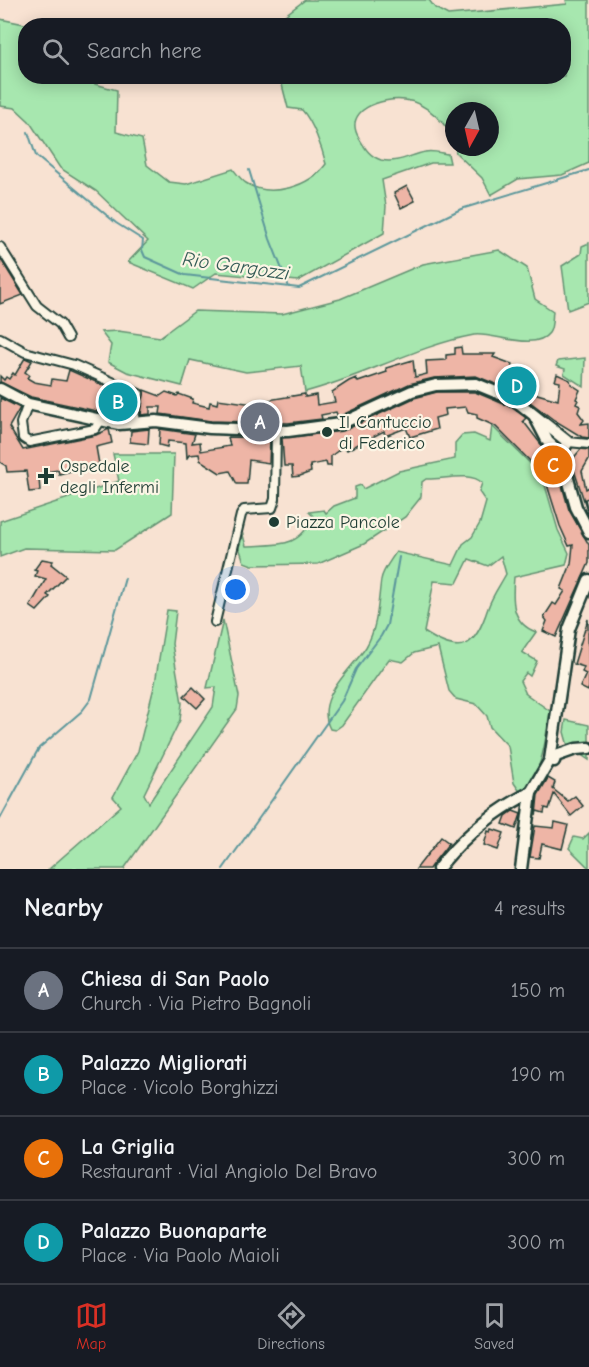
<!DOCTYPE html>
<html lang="en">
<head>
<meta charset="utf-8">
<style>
  body { margin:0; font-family:"Comic Neue",sans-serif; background:#20242c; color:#f1f3f6 }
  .compass { position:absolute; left:445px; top:102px; width:54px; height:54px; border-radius:50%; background:#171b24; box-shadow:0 3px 15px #0003; rotate:188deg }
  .you { position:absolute; left:236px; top:590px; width:21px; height:21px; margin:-15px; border:4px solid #fff; border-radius:50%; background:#1a73e8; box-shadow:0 0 0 9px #1a73e833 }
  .badge { display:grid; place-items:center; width:39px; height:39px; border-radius:50%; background:#d93025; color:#fff; font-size:20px; font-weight:700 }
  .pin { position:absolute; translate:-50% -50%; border:3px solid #fff; box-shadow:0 2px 6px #0006 }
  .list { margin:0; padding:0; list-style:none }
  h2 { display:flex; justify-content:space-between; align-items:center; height:78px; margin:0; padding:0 24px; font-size:26px }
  h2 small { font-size:20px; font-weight:400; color:#9ea1a6 }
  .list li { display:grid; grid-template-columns:39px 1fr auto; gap:18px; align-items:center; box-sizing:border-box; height:84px; padding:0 24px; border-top:2px solid #363941 }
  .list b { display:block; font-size:22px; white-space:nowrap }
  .list p { margin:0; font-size:20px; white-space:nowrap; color:#9ea1a6 }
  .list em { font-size:20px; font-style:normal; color:#9ea1a6 }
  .icon { flex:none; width:33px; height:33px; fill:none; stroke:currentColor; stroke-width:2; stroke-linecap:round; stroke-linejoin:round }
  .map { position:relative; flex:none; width:589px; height:869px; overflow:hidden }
  .search { position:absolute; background:#171b24; box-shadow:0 3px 15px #0003; left:18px; right:18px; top:18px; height:66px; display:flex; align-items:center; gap:15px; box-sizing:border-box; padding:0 21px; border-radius:24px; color:#9ea1a6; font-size:22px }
  .sheet { height:414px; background:#171b24 }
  nav { display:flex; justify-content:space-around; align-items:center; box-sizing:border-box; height:84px; border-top:2px solid #363941; background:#171b24; font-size:16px; color:#9ea1a6 }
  nav a { display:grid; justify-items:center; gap:3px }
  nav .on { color:#d93025 }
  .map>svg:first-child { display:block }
  .green { fill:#a7e7af; stroke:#639272; stroke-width:1.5; fill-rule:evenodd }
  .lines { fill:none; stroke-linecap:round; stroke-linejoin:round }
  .stream { stroke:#5c979b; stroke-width:2 }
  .building { fill:#eeb5a6; stroke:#1f3d34; stroke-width:1.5 }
  .street-casing { stroke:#1f3d34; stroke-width:12 }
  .secondary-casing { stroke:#1f3d34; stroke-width:15 }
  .street { stroke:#fcf5e5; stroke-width:8 }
  .secondary { stroke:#fcf5e5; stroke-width:10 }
  .poi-dot { fill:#1f3d34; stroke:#fcf5e5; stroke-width:2 }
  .labels { text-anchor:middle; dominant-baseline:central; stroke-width:4.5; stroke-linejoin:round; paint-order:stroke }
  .poi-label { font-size:18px; fill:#1f3d34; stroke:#fcf5e5; text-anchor:start }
  .water-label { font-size:20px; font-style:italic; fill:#335b56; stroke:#fcf5e5 }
</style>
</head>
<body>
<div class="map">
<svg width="589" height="869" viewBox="0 0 589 869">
  <rect width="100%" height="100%" fill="#f8e2d2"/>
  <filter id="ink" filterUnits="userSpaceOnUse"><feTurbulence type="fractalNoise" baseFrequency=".0167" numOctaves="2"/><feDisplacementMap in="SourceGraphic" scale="12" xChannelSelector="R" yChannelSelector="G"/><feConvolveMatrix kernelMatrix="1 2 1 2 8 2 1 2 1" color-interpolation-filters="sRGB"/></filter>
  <g filter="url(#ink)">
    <!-- green -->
    <g class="green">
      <path d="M305,0H429L435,8L448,15L567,4L566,0H589V163L562,175L518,179L491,195L482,178L456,153L455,147H490V111H454V144C450,125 425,102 405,100C382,97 342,110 359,138C365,148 369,156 381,160C397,164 410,155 425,152C432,150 441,153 448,154L450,163H431L382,180L386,206L384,233L298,281L216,273L193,289L128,262L148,241L96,191L60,168L29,121L15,108L0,106V19L29,25L26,26V76L88,77L95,84L117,90L116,132L142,139L147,165L169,182L186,184L233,169C237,174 241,180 246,183C271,199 310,186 326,164C322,148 313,122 302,110L288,108L280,77L564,76V26L272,25Z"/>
      <polygon points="589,243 589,302 568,310 562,266 581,254 582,246"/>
      <path d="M499,250L527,268L535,299L553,311C552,318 553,328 549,333C535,352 492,332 474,335C416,346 363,377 305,392L301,366L246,372L190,360L182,386L127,372L108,362L111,345L101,332L118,331L160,337L195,311L282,314L340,299L423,264Z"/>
      <polygon points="585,358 584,387 564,374 565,369 556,366 558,361"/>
      <path d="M492,426L542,475L558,530L569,553L566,565L514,577C512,600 511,623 536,632L522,652L537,661L530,676L526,673L520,681L526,694L550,711C545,741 544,771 521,793L514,783L508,746L490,727L487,716L476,704L456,699L449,691L438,647L414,653L403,662L389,659L342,725L335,730L330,729C314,698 350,672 366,647C378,627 378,601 381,580C382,571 391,560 396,552L453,565L463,544L472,537L480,523L486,502L479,492L482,483C471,471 442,480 426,479L422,482L421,497L405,517L364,544L318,564L252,565L244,562L239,547L243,535L246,546C277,544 300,549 313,516L309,512L324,510L326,513L334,506L355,498V487L361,485L363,489L399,471L455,459V443L462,435L474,434L490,441ZM501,556L506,574C500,585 492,596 488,608C475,648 462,657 424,632L434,581L457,583L469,559L488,566Z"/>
      <polygon points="113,454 174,454 172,513 115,550 24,548 0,557 0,521 119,481"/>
      <polygon points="167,610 176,611 172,644 182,703 180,720 144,794 149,803 213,707 216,687 207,688 223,620 239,696 237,709 124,869 49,869 121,806 113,797 138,751 155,683"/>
      <polygon points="566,720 589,725 589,760 568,746 564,732"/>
      <polygon points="589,833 589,868 569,848 574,837 583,839"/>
    </g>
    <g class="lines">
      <!-- stream -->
      <g class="stream">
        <polyline points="28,132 36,156 116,223 143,240 142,250 145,257 185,275 299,288 461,209 589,170"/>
        <polyline points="249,170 270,239 289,287"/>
        <polyline points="0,819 39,748 82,711 91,699 125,578"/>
        <polyline points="223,869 342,701 356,669 381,636 387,625 399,557"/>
      </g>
    </g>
    <!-- building -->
    <g class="building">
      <polygon points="407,186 415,201 401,208 394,193"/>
      <polygon points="0,258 23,295 0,304"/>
      <polygon points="461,347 462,354 495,354 493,357 512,364 511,372 521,376 518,384 530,391 531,389 534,393 558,400 560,382 555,381 557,374 570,380 571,384 580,390 576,399 578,400 576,404 580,406 578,412 584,420 581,424 589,423 589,438 582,437 554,420 518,393 476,376 434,378 409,384 338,417 336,412 321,415 322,419 288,423 211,421 160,414 161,407 150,407 150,414 141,415 144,390 160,396 166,392 177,396 179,394 193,399 192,403 209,407 210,402 217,404 218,399 269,406 268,400 305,394 305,397 316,395 317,405 335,402 332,392 349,381 356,378 358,382 387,372 386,368 413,360 415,377 427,374 426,361 446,360 446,355 455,354 455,348"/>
      <polygon points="25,358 32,361 25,372 29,375 27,378 34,382 51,385 52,379 66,381 69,370 132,398 128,416 120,416 31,397 0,382 0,376 4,380 6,377 9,379 13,373 15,375"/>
      <polygon points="437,392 475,392 511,407 526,418 523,421 527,426 556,464 569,510 589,545 589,563 556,637 543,631 547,621 544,617 553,603 556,605 565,591 561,589 571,564 573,545 569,546 560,526 544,475 495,426 477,418 477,414 468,412 466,407 445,409 446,415 435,418 437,429 410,437 406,428 385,436 384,431 347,450 344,446 331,456 331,466 327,466 326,462 310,465 311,472 300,476 293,477 292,466 284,466 282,438 343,431 414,398"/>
      <polygon points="0,398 20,408 9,427 23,450 96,435 109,429 112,443 96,447 99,464 59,474 58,470 45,472 46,477 39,478 40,491 29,492 26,471 7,472 6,466 0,462"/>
      <polygon points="149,429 148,444 130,442 131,431"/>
      <polygon points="160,429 195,434 192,443 200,442 201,451 230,446 228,437 270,438 269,463 249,460 247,484 237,484 230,471 220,473 200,460 199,454 189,455 187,458 186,443 168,441 167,447 159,445"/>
      <polygon points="581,449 589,450 589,459 582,471 586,489 589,487 589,498 585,499 589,516 571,461"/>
      <polygon points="42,559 53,561 51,564 66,576 47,595 50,597 37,611 30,606 46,579 35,576 37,571 34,570"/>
      <polygon points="588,619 589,687 588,691 580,687 586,674 582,672 584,667 574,664"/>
      <polygon points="193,687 205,699 197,708 184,696"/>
      <polygon points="548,778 555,782 553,789 568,801 575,796 583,806 571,816 554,794 549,809 545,808 544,813 537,811 536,815 538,795"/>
      <polygon points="513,811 521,814 516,829 503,824 506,816"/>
      <polygon points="555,822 568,825 562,849 542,844 539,858 530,857 535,826 554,828"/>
      <polygon points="492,829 504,833 498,850 484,845 488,831 491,832"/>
      <polygon points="441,837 449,843 431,866 429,869 416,869"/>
    </g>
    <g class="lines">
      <!-- street casing -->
      <g class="street-casing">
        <g id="street">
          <polyline points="0,247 37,306 60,324 68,338"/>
          <polyline points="0,338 25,352 74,365 139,394 133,422"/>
          <polyline points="28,404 21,423 23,438 29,442 95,429 101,420"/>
          <polyline points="568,442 589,444"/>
          <polyline points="215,622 241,515 244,510 272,508 275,499 276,431"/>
        </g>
      </g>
      <!-- secondary casing -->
      <g class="secondary-casing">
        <g id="secondary">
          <polyline points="0,389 28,404 119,424 156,421 210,428 288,431 340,424 412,391 436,385 476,384 515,400 568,442 561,454"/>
          <polyline points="535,417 548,442 561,454"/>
          <polyline points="561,454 576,507 589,532"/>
          <polyline points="550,760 554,761 556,756 576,749 589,748"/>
          <path d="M438,869C463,836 495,811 531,792"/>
          <polyline points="521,869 531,792 550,760 569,629 589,580"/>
        </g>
      </g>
      <!-- street -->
      <use href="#street" class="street"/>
      <!-- secondary -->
      <use href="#secondary" class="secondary"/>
    </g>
  </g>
  <!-- markers -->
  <g class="poi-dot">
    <circle cx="327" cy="432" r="6"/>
    <path d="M43 467h6v6h6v6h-6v6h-6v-6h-6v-6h6z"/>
    <circle cx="274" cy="522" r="6"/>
  </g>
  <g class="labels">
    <!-- poi labels -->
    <g class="poi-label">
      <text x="339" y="422">Il Cantuccio<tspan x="339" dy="21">di Federico</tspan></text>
      <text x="60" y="466">Ospedale<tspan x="60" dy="21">degli Infermi</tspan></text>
      <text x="286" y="522">Piazza Pancole</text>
    </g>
    <!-- water labels -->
    <g class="water-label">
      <text transform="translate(236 266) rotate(8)">Rio Gargozzi</text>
    </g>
  </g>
</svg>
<svg class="compass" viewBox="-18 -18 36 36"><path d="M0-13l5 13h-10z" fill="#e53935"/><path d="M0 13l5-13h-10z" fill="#9ea1a6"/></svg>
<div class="you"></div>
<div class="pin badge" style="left:260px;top:422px;background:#6b7280">A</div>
<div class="pin badge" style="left:118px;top:402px;background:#0f9aa8">B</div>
<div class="pin badge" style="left:553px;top:465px;background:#e8710a">C</div>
<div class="pin badge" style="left:517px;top:386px;background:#0f9aa8">D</div>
<div class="search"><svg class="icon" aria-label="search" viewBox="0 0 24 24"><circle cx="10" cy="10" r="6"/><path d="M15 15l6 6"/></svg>Search here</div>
</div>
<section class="sheet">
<h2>Nearby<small>4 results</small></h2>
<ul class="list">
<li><span class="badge" style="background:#6b7280">A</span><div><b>Chiesa di San Paolo</b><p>Church · Via Pietro Bagnoli</p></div><em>150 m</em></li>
<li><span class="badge" style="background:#0f9aa8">B</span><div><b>Palazzo Migliorati</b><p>Place · Vicolo Borghizzi</p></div><em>190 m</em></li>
<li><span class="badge" style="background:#e8710a">C</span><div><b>La Griglia</b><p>Restaurant · Vial Angiolo Del Bravo</p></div><em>300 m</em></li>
<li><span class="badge" style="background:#0f9aa8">D</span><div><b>Palazzo Buonaparte</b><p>Place · Via Paolo Maioli</p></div><em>300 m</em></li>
</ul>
</section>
<nav>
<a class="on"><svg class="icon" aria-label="map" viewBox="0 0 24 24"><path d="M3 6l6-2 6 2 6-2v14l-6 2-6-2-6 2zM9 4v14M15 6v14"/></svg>Map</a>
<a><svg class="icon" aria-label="directions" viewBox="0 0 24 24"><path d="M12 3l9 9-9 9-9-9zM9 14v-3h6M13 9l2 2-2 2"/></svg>Directions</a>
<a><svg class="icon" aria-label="saved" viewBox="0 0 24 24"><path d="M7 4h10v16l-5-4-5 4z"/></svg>Saved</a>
</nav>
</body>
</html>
